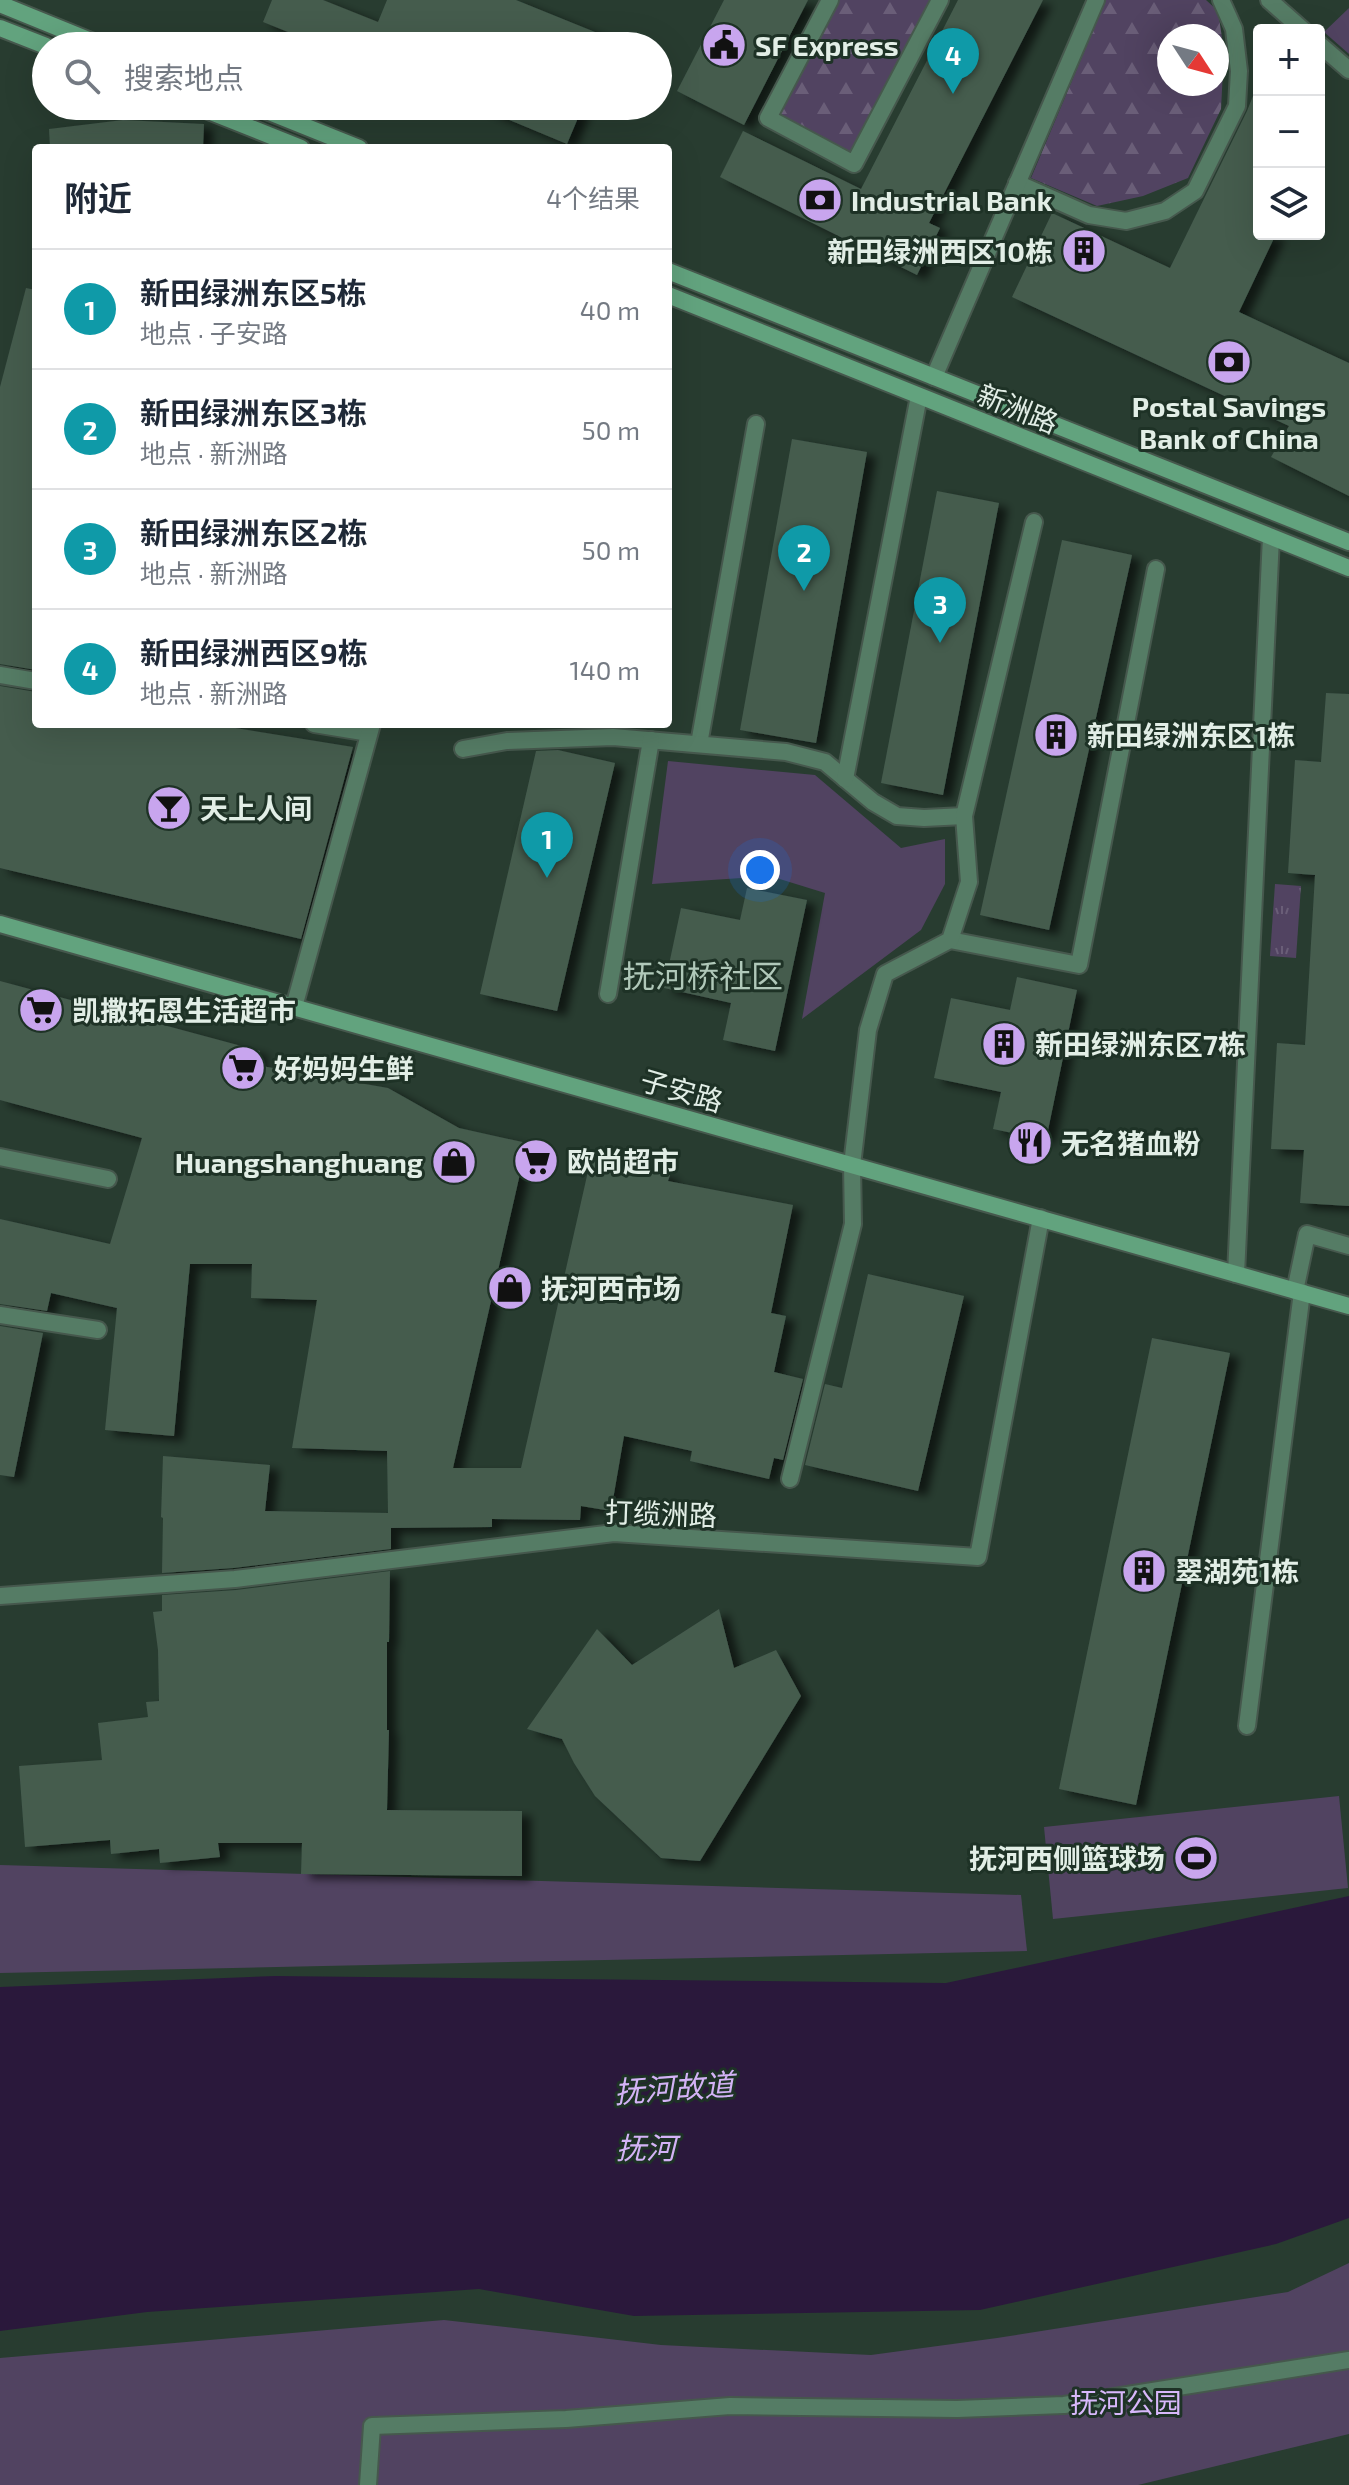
<!DOCTYPE html>
<html lang="zh">
<head>
<meta charset="utf-8">
<style>
  body { margin:0; font-family:"Exo 2","Noto Sans SC",sans-serif; background:#f2f2f3; color:#1f2937 }
  .controls { position:absolute; right:24px; top:24px; display:grid; overflow:hidden; border-radius:8px; box-shadow:0 8px 32px #0002 }
  .controls button { width:72px; height:72px; display:grid; place-items:center; padding:0; border:0; border-bottom:2px solid #e0e1e3; background:#fff; color:#1f2937; font:40px sans-serif }
  .compass { position:absolute; left:1157px; top:24px; width:72px; height:72px; border-radius:50%; background:#fff; box-shadow:0 8px 32px #0002; rotate:126deg }
  .you { position:absolute; left:760px; top:870px; width:28px; height:28px; margin:-20px; border:6px solid #fff; border-radius:50%; background:#1a73e8; box-shadow:0 0 0 12px #1a73e833 }
  .badge { display:grid; place-items:center; width:52px; height:52px; border-radius:50%; background:#6b6189; color:#fff; font-size:26px; font-weight:700 }
  .pin { position:absolute; translate:-50% -66px; filter:drop-shadow(0 2px 4px #0008) }
  .pin::after { content:''; position:absolute; top:42px; width:28px; height:24px; background:inherit; clip-path:polygon(0 0,100% 0,50% 100%) }
  .list { margin:0; padding:0; list-style:none }
  h2 { display:flex; justify-content:space-between; align-items:center; height:104px; margin:0; padding:0 32px; font-size:34px }
  h2 small { font-size:26px; font-weight:400; color:#747a83 }
  .list li { display:grid; grid-template-columns:52px 1fr auto; gap:24px; align-items:center; box-sizing:border-box; height:120px; padding:0 32px; border-top:2px solid #e0e1e3 }
  .list b { display:block; font-size:30px; white-space:nowrap }
  .list p { margin:0; font-size:26px; white-space:nowrap; color:#747a83 }
  .list em { font-size:26px; font-style:normal; color:#747a83 }
  .icon { flex:none; width:44px; height:44px; fill:none; stroke:currentColor; stroke-width:2; stroke-linecap:round; stroke-linejoin:round }
  .map { position:relative; flex:none; width:1349px; height:2485px; overflow:hidden }
  .search { position:absolute; background:#fff; box-shadow:0 8px 32px #0002; left:32px; top:32px; width:640px; height:88px; display:flex; align-items:center; gap:20px; box-sizing:border-box; padding:0 28px; border-radius:44px; color:#747a83; font-size:30px }
  .panel { position:absolute; background:#fff; box-shadow:0 8px 32px #0002; left:32px; top:144px; width:640px; height:584px; border-radius:8px }
  .map>svg:first-child { display:block }
  .grass { fill:url(#grass-tufts) }
  .forest { fill:url(#forest-firs); fill-rule:evenodd }
  .green { fill:#514361 }
  .water { fill:#2a183b }
  .building { fill:#455b4e; filter:url(#shadow) }
  .lines { fill:none; stroke-linecap:round; stroke-linejoin:round }
  .lane-casing { stroke:#46584d; stroke-width:20 }
  .street-casing { stroke:#46584d; stroke-width:20 }
  .secondary-casing { stroke:#46584d; stroke-width:20 }
  .lane { stroke:#557c65; stroke-width:16 }
  .street { stroke:#557c65; stroke-width:16 }
  .secondary { stroke:#62a37e; stroke-width:16 }
  .labels { text-anchor:middle; dominant-baseline:central; stroke-width:6; stroke-linejoin:round; paint-order:stroke }
  .poi-label { font-size:28px; font-weight:bold; fill:#e2eee6; stroke:#1e3226; text-anchor:start }
  .street-label { font-size:28px; fill:#e2eee6; stroke:#1e3226 }
  .park-label { font-size:28px; fill:#d8b8fb; stroke:#1e3226 }
  .water-label { font-size:30px; font-style:italic; fill:#d3b3f6; stroke:#1e3226 }
  .quarter-label { font-size:32px; fill:#b0c8b9; stroke:#1e3226 }
</style>
</head>
<body>
<div class="map">
<svg width="1349" height="2485" viewBox="0 0 1349 2485">
  <defs>
    <pattern id="grass-tufts" width="24" height="20" patternUnits="userSpaceOnUse" patternTransform="scale(2)"><rect width="24" height="20" fill="#514361"/><path d="M3 7l-1-3M5 7V3M7 7l1-3M15 17l-1-3M17 17v-4M19 17l1-3" fill="none" stroke="#6a5e78"/></pattern>
    <pattern id="forest-firs" width="22" height="20" patternUnits="userSpaceOnUse" patternTransform="scale(2)"><rect width="22" height="20" fill="#514361"/><path d="M5 1l3.5 6h-7zM16 11l3.5 6h-7z" fill="#6a5e78"/></pattern>
    <filter id="shadow"><feDropShadow dx="9" dy="5" stdDeviation="4" flood-color="#0009"/></filter>
  </defs>
  <rect width="100%" height="100%" fill="#283c30"/>
  <!-- grass -->
  <polygon class="grass" points="1275,884 1301,886 1296,958 1270,956"/>
  <!-- forest -->
  <g class="forest">
    <polygon points="833,0 938,0 854,162 771,119"/>
    <path d="M1106,0H1206L1218,11L1224,51L1221,109L1188,178L1143,196L1097,206L1031,178ZM1169,36H1217V84H1169Z"/>
  </g>
  <!-- green -->
  <g class="green">
    <polygon points="1349,8 1349,54 1324,32"/>
    <polygon points="668,761 815,775 901,848 945,839 945,884 921,930 802,1019 825,893 770,876 652,884"/>
    <polygon points="1339,1796 1348,1888 1053,1919 1044,1827"/>
    <polygon points="0,1865 1021,1895 1027,1951 0,1973"/>
    <polygon points="1349,2263 1349,2434 1138,2485 0,2485 0,2358 444,2320 661,2345 871,2355 997,2338 1288,2292"/>
  </g>
  <!-- water -->
  <polygon class="water" points="1349,1896 1349,2218 1276,2244 980,2310 634,2316 479,2289 147,2312 0,2331 0,1987 275,1976 946,1983"/>
  <!-- building -->
  <g class="building">
    <polygon points="272,0 323,0 378,22 387,0 516,0 627,45 323,46 263,22"/>
    <polygon points="724,0 808,0 744,125 677,91"/>
    <polygon points="958,0 1043,0 929,223 940,228 917,275 720,177 743,131 861,189"/>
    <polygon points="1259,81 1259,234 1276,234 1239,312 1349,363 1349,496 1271,457 1289,426 1012,297 1052,213 1170,268 1247,111"/>
    <polygon points="476,106 583,106 567,144"/>
    <polygon points="123,120 204,124 203,148 50,148 49,129"/>
    <polygon points="26,288 36,290 36,670 0,664 0,387"/>
    <polygon points="792,439 867,452 816,743 740,730"/>
    <polygon points="937,491 999,503 943,795 881,783"/>
    <polygon points="1062,540 1132,555 1049,930 980,915"/>
    <polygon points="0,686 36,692 36,724 211,724 353,747 301,939 0,868"/>
    <polygon points="1326,693 1349,694 1349,1206 1300,1203 1304,1150 1271,1149 1277,1043 1305,1045 1315,875 1288,873 1295,760 1321,762"/>
    <polygon points="558,750 615,763 557,1011 480,994 536,751"/>
    <polygon points="747,888 807,900 775,1051 723,1040 731,1003 664,988 681,908 740,920"/>
    <polygon points="1017,977 1077,990 1046,1140 993,1129 1001,1092 934,1078 951,998 1010,1010"/>
    <polygon points="0,981 260,1051 256,1065 388,1088 459,1128 527,1143 453,1468 521,1468 591,1158 670,1175 668,1181 793,1205 771,1313 786,1316 774,1372 803,1379 783,1460 774,1458 769,1479 690,1461 692,1451 624,1436 611,1511 581,1506 580,1520 492,1519 492,1527 391,1528 391,1549 234,1568 162,1573 163,1518 161,1517 163,1456 270,1465 265,1511 388,1513 387,1451 292,1448 317,1300 251,1298 252,1264 190,1264 174,1436 105,1430 117,1308 51,1293 47,1311 0,1304 0,1219 110,1244 142,1138 0,1100"/>
    <polygon points="868,1274 964,1296 918,1491 805,1465 825,1384 842,1388"/>
    <polygon points="0,1326 43,1333 14,1477 0,1475"/>
    <polygon points="1152,1338 1230,1353 1136,1805 1059,1789"/>
    <polygon points="390,1571 389,1642 387,1642 387,1730 389,1730 387,1810 522,1811 522,1876 301,1874 302,1843 218,1843 220,1857 160,1863 159,1849 111,1854 110,1840 25,1847 19,1766 102,1760 98,1723 148,1717 146,1702 159,1701 158,1650 153,1612 162,1611 162,1595 236,1590"/>
    <polygon points="719,1609 734,1668 776,1650 801,1696 700,1861 661,1858 595,1796 574,1763 562,1739 527,1729 597,1629 632,1665"/>
  </g>
  <g class="lines">
    <!-- lane casing -->
    <g class="lane-casing">
      <g id="lane">
        <polyline points="830,0 768,118 854,164 940,0"/>
        <polyline points="1269,0 1303,30"/>
        <polyline points="1319,44 1349,70"/>
        <polyline points="1017,183 1089,215 1126,221 1165,211 1195,191 1237,106 1239,71 1234,29 1221,0"/>
        <polyline points="934,377 1096,0"/>
        <polyline points="699,744 756,424"/>
        <polyline points="463,749 507,741 613,737 786,752 825,762 873,802 897,816 924,818 964,816"/>
        <polyline points="845,779 919,396"/>
        <polyline points="950,940 1079,965 1156,569"/>
        <polyline points="608,994 651,740"/>
        <polyline points="0,1157 108,1179"/>
        <polyline points="1295,1291 1307,1234 1349,1246"/>
        <polyline points="0,1315 98,1330"/>
        <polyline points="790,1479 853,1224 852,1165 868,1030 885,974 950,940 969,882 964,816 1034,522"/>
        <polyline points="1247,1726 1302,1292"/>
      </g>
    </g>
    <!-- street casing -->
    <g class="street-casing">
      <g id="street">
        <polyline points="0,675 36,681"/>
        <polyline points="314,724 369,733"/>
        <polyline points="294,1007 372,724"/>
        <polyline points="1236,1274 1271,537"/>
        <polyline points="0,1596 235,1579 614,1533 978,1557 1041,1218"/>
        <polyline points="368,2485 372,2426 566,2419 730,2406 957,2409 1064,2405 1349,2360"/>
      </g>
    </g>
    <!-- secondary casing -->
    <g class="secondary-casing">
      <g id="secondary">
        <polyline points="0,4 103,46"/>
        <polyline points="0,28 46,46"/>
        <polyline points="196,106 301,148"/>
        <polyline points="254,106 359,148"/>
        <polyline points="668,271 1349,542"/>
        <polyline points="668,295 1349,568"/>
        <polyline points="0,924 1349,1306"/>
      </g>
    </g>
    <!-- lane -->
    <use href="#lane" class="lane"/>
    <!-- street -->
    <use href="#street" class="street"/>
    <!-- secondary -->
    <use href="#secondary" class="secondary"/>
  </g>
  <!-- icons -->
  <defs>
    <g id="civic-disc" transform="scale(2.3)"><circle r="9.5" fill="#c8a5ee" stroke="#1e3226"/><path d="M-.6-6.5H3V-4.5H.6V-3L4-1V1h2V6H-6V1h2V-1L-.6-3ZM-1.2 2.5V6h2.4V2.5Z" fill="#111"/></g>
    <g id="bank-disc" transform="scale(2.3)"><circle r="9.5" fill="#c8a5ee" stroke="#1e3226"/><path d="M-6-4H6V4H-6ZM0-2.3a2.3 2.3 0 1 0 0 4.6a2.3 2.3 0 1 0 0-4.6Z" fill="#111"/></g>
    <g id="building-disc" transform="scale(2.3)"><circle r="9.5" fill="#c8a5ee" stroke="#1e3226"/><path d="M-4-6H4V6H1V3H-1V6H-4ZM-2.5-4.3h1.7v1.8h-1.7ZM.8-4.3h1.7v1.8H.8ZM-2.5-1h1.7V.8h-1.7ZM.8-1h1.7V.8H.8Z" fill="#111"/></g>
    <g id="bar-disc" transform="scale(2.3)"><circle r="9.5" fill="#c8a5ee" stroke="#1e3226"/><path d="M-6-5H6L.8 .8V4.5H3.5V6h-7V4.5H-.8V.8Z" fill="#111"/></g>
    <g id="supermarket-disc" transform="scale(2.3)"><circle r="9.5" fill="#c8a5ee" stroke="#1e3226"/><path d="M-6-5.5h2.5l.6 2H6L4.5 2H-2.5L-4.4-4H-6ZM-1.5 3.2a1.3 1.3 0 1 0 .1 0ZM3 3.2a1.3 1.3 0 1 0 .1 0Z" fill="#111"/></g>
    <g id="restaurant-disc" transform="scale(2.3)"><circle r="9.5" fill="#c8a5ee" stroke="#1e3226"/><path d="M-5-6h1v4h1v-4h1v4h1v-4h1v5L-1.5 .5V6h-2V.5L-5-1ZM5-6V6H3V1.5H1.5Q1.5-4 5-6Z" fill="#111"/></g>
    <g id="shop-disc" transform="scale(2.3)"><circle r="9.5" fill="#c8a5ee" stroke="#1e3226"/><path d="M-5-2.5h2.3a2.7 3.5 0 0 1 5.4 0H5L5.5 6h-11ZM-1.5-2.5h3a1.5 2.3 0 0 0-3 0Z" fill="#111"/></g>
    <g id="stadium-disc" transform="scale(2.3)"><circle r="9.5" fill="#c8a5ee" stroke="#1e3226"/><path d="M0-5a6.5 5 0 1 0 0 10a6.5 5 0 1 0 0-10ZM-3.5-1.8h7v3.6h-7Z" fill="#111"/></g>
  </defs>
  <g fill-rule="evenodd">
    <use href="#civic-disc" x="724" y="45"/>
    <use href="#bank-disc" x="820" y="200"/>
    <use href="#building-disc" x="1084" y="251"/>
    <use href="#bank-disc" x="1229" y="362"/>
    <use href="#building-disc" x="1056" y="735"/>
    <use href="#bar-disc" x="169" y="808"/>
    <use href="#supermarket-disc" x="41" y="1010"/>
    <use href="#building-disc" x="1004" y="1044"/>
    <use href="#supermarket-disc" x="243" y="1068"/>
    <use href="#restaurant-disc" x="1030" y="1143"/>
    <use href="#supermarket-disc" x="536" y="1161"/>
    <use href="#shop-disc" x="454" y="1162"/>
    <use href="#shop-disc" x="510" y="1288"/>
    <use href="#building-disc" x="1144" y="1571"/>
    <use href="#stadium-disc" x="1196" y="1858"/>
  </g>
  <g class="labels">
    <!-- poi labels -->
    <g class="poi-label">
      <text x="755" y="45">SF Express</text>
      <text x="851" y="200">Industrial Bank</text>
      <text x="1053" y="251" text-anchor="end">新田绿洲西区10栋</text>
      <text x="1229" y="406" text-anchor="middle">Postal Savings<tspan x="1229" dy="32">Bank of China</tspan></text>
      <text x="1087" y="735">新田绿洲东区1栋</text>
      <text x="200" y="808">天上人间</text>
      <text x="72" y="1010">凯撒拓恩生活超市</text>
      <text x="1035" y="1044">新田绿洲东区7栋</text>
      <text x="274" y="1068">好妈妈生鲜</text>
      <text x="1061" y="1143">无名猪血粉</text>
      <text x="567" y="1161">欧尚超市</text>
      <text x="423" y="1162" text-anchor="end">Huangshanghuang</text>
      <text x="541" y="1288">抚河西市场</text>
      <text x="1175" y="1571">翠湖苑1栋</text>
      <text x="1165" y="1858" text-anchor="end">抚河西侧篮球场</text>
    </g>
    <!-- street labels -->
    <g class="street-label">
      <text transform="translate(1018 408) rotate(22)">新洲路</text>
      <text transform="translate(682 1090) rotate(16)">子安路</text>
      <text transform="translate(661 1513) rotate(2)">打缆洲路</text>
    </g>
    <!-- park labels -->
    <g class="park-label">
      <text x="1126" y="2402">抚河公园</text>
    </g>
    <!-- water labels -->
    <g class="water-label">
      <text transform="translate(674 2087) rotate(-4)">抚河故道</text>
      <text x="646" y="2147">抚河</text>
    </g>
    <!-- quarter labels -->
    <g class="quarter-label">
      <text x="703" y="975">抚河桥社区</text>
    </g>
  </g>
</svg>
<div class="controls">
<button>+</button>
<button>−</button>
<button><svg class="icon" aria-label="layers" viewBox="0 0 24 24"><path d="M12 4l9 5-9 5-9-5zM3 14l9 5 9-5"/></svg></button>
</div>
<svg class="compass" viewBox="-18 -18 36 36"><path d="M0-13l5 13h-10z" fill="#e53935"/><path d="M0 13l5-13h-10z" fill="#747a83"/></svg>
<div class="you"></div>
<div class="pin badge" style="left:547px;top:878px;background:#0f9aa8">1</div>
<div class="pin badge" style="left:804px;top:591px;background:#0f9aa8">2</div>
<div class="pin badge" style="left:940px;top:643px;background:#0f9aa8">3</div>
<div class="pin badge" style="left:953px;top:94px;background:#0f9aa8">4</div>
<div class="search"><svg class="icon" aria-label="search" viewBox="0 0 24 24"><circle cx="10" cy="10" r="6"/><path d="M15 15l6 6"/></svg>搜索地点</div>
<section class="panel">
<h2>附近<small>4个结果</small></h2>
<ul class="list">
<li><span class="badge" style="background:#0f9aa8">1</span><div><b>新田绿洲东区5栋</b><p>地点 · 子安路</p></div><em>40 m</em></li>
<li><span class="badge" style="background:#0f9aa8">2</span><div><b>新田绿洲东区3栋</b><p>地点 · 新洲路</p></div><em>50 m</em></li>
<li><span class="badge" style="background:#0f9aa8">3</span><div><b>新田绿洲东区2栋</b><p>地点 · 新洲路</p></div><em>50 m</em></li>
<li><span class="badge" style="background:#0f9aa8">4</span><div><b>新田绿洲西区9栋</b><p>地点 · 新洲路</p></div><em>140 m</em></li>
</ul>
</section>
</div>
</body>
</html>
